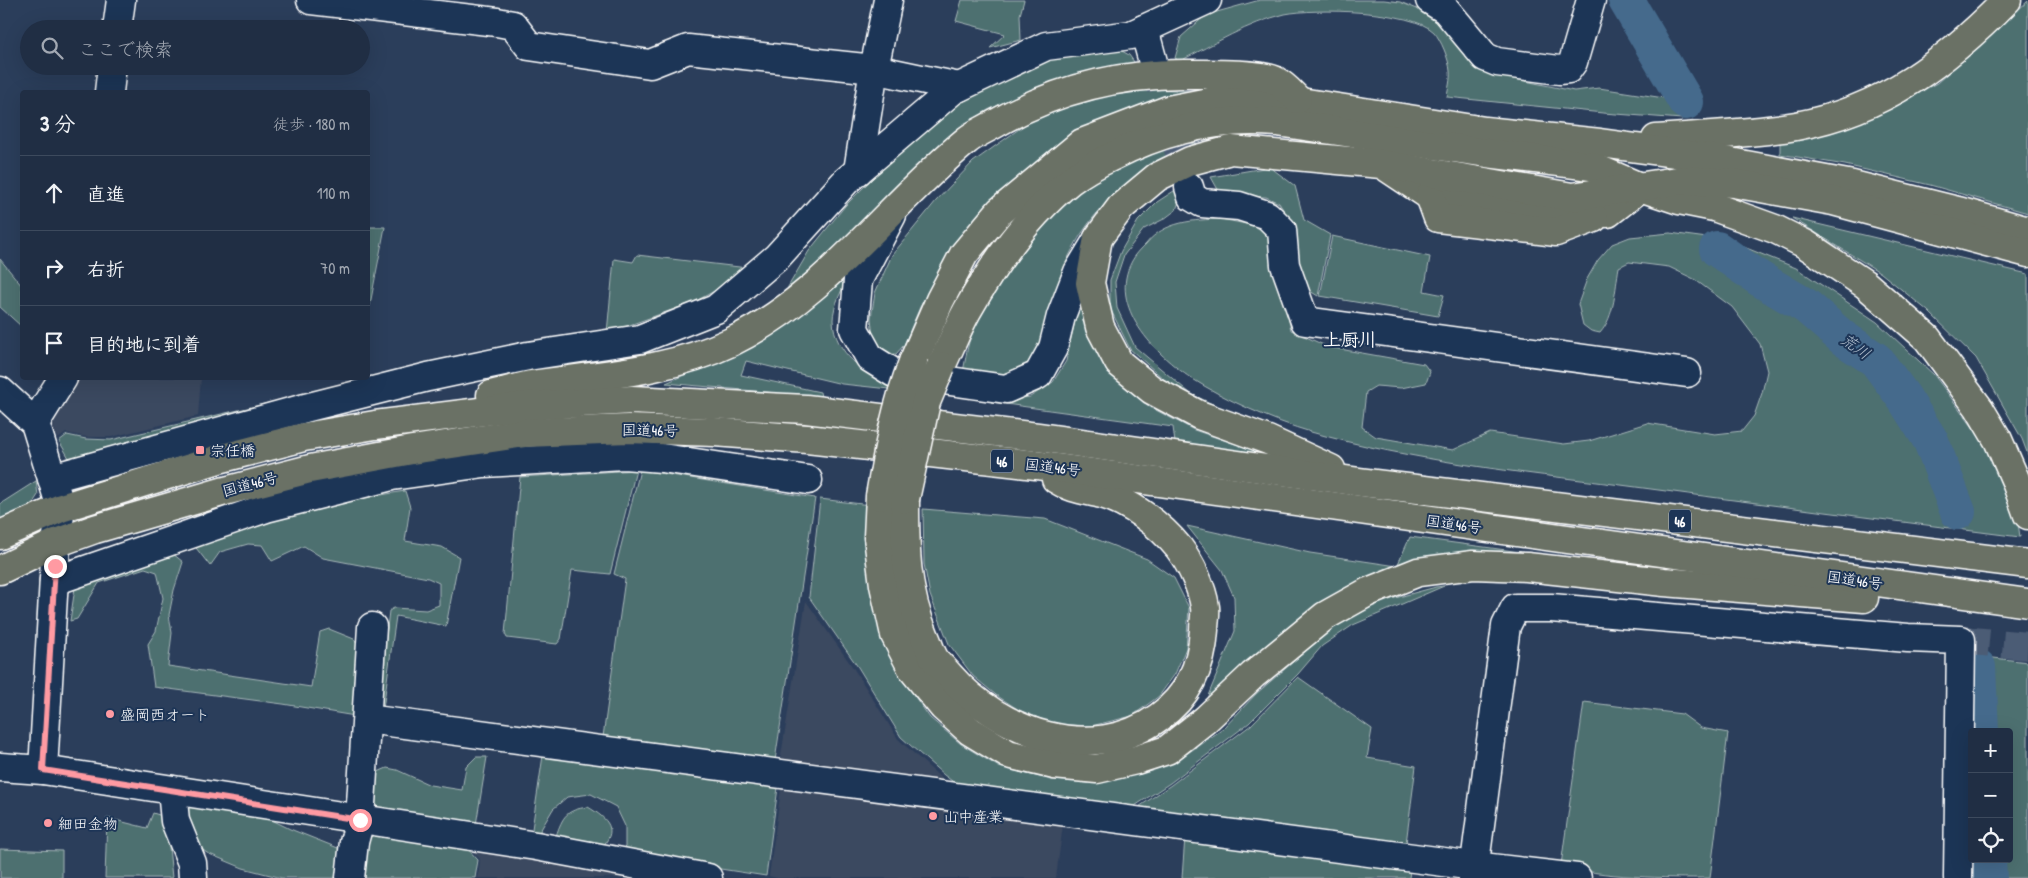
<!DOCTYPE html>
<html lang="ja">
<head>
<meta charset="utf-8">
<style>
  body { margin:0; font-family:"Patrick Hand","Klee One",sans-serif; background:#28364b; color:#f1f3f6 }
  .controls { position:absolute; right:15px; bottom:15px; display:grid; overflow:hidden; border-radius:5px; box-shadow:0 5px 20px #0002 }
  .controls button { width:45px; height:45px; display:grid; place-items:center; padding:0; border:0; border-bottom:1px solid #3d4a5d; background:#202e44; color:#f1f3f6; font:25px sans-serif }
  .stop { position:absolute; width:15px; height:15px; margin:-11px; border:4px solid #ff9aa2; border-radius:50%; background:#fff }
  .stop.end { background:#ff9aa2; border-color:#fff; box-shadow:0 1px 5px #0008 }
  .list { margin:0; padding:0; list-style:none }
  h2 { display:flex; justify-content:space-between; align-items:center; height:65px; margin:0; padding:0 20px; font-size:21px }
  h2 small { font-size:16px; font-weight:400; color:#a2a8b2 }
  .list li { display:grid; grid-template-columns:32px 1fr auto; gap:15px; align-items:center; box-sizing:border-box; height:75px; padding:0 20px; border-top:1px solid #3d4a5d }
  .list b { display:block; font-size:19px; white-space:nowrap }
  .list em { font-size:16px; font-style:normal; color:#a2a8b2 }
  .icon { flex:none; width:28px; height:28px; fill:none; stroke:currentColor; stroke-width:2; stroke-linecap:round; stroke-linejoin:round }
  .map { position:relative; flex:none; width:2028px; height:878px; overflow:hidden }
  .search { position:absolute; background:#202e44; box-shadow:0 5px 20px #0002; left:20px; top:20px; width:350px; height:55px; display:flex; align-items:center; gap:12px; box-sizing:border-box; padding:0 18px; border-radius:28px; color:#a2a8b2; font-size:19px }
  .panel { position:absolute; background:#202e44; box-shadow:0 5px 20px #0002; left:20px; top:90px; width:350px; height:290px; border-radius:5px }
  .map>svg:first-child { display:block }
  .built { fill:#3b4860 }
  .green { fill:#4d6f70; stroke:#a6b7b8 }
  .lines { fill:none; stroke-linecap:round; stroke-linejoin:round }
  .river { stroke:#456a8c; stroke-width:36 }
  .minor-tunnel { stroke:#4b5b74; stroke-width:28; stroke-dasharray:28 14; stroke-linecap:butt }
  .minor-casing { stroke:#fff; stroke-width:31 }
  .highway-casing { stroke:#fff; stroke-width:31 }
  .minor { stroke:#1d3557; stroke-width:28 }
  .highway { stroke:#6b7165; stroke-width:28 }
  .highway-bridge-casing { stroke:#fff; stroke-width:31; stroke-linecap:butt }
  .highway-bridge { stroke:#6b7165; stroke-width:28 }
  .route { stroke:#ff9aa2; stroke-width:6 }
  .poi-dot { fill:#ff9aa2; stroke:#1d3557; stroke-width:2 }
  .labels { text-anchor:middle; dominant-baseline:central; stroke-width:4; stroke-linejoin:round; paint-order:stroke }
  .shield { fill:#1d3557; stroke:#bbc2cd; stroke-width:1 }
  .shield-label { font-size:14px; font-weight:bold; fill:#fff }
  .street-label { font-size:15px; fill:#fff; stroke:#1d3557 }
  .poi-label { font-size:15px; fill:#fff; stroke:#1d3557; text-anchor:start }
  .water-label { font-size:16px; font-style:italic; fill:#b5c3d1; stroke:#1d3557 }
  .quarter-label { font-size:18px; font-weight:bold; fill:#fff; stroke:#1d3557 }
</style>
</head>
<body>
<div class="map">
<svg width="2028" height="878" viewBox="0 0 2028 878">
  <rect width="100%" height="100%" fill="#2b3e5b"/>
  <filter id="ink" filterUnits="userSpaceOnUse"><feTurbulence type="fractalNoise" baseFrequency=".02" numOctaves="2"/><feDisplacementMap in="SourceGraphic" scale="10" xChannelSelector="R" yChannelSelector="G"/><feConvolveMatrix kernelMatrix="1 2 1 2 8 2 1 2 1" color-interpolation-filters="sRGB"/></filter>
  <g filter="url(#ink)">
    <!-- built -->
    <g class="built">
      <polygon points="75,378 201,378 198,416 111,437 86,437 66,433 58,439 50,422"/>
      <polygon points="806,601 854,669 898,739 941,778 962,792 779,768"/>
      <polygon points="782,781 1064,817 1056,878 777,878 769,876"/>
      <polygon points="469,847 644,878 478,878 480,859"/>
    </g>
    <!-- green -->
    <g class="green">
      <polygon points="962,0 1024,0 1020,15 1021,40 990,48 1005,34 956,21"/>
      <path d="M1260,0H1384L1400,2L1437,17L1500,76L1574,91L1599,88L1677,100L1682,119L1603,113L1447,97C1448,89 1451,79 1450,71C1449,59 1441,40 1434,32C1412,10 1314,8 1285,14C1248,23 1214,44 1180,61L1175,58L1181,37L1206,15Z"/>
      <polygon points="2028,1 2028,213 1930,185 1845,165 1780,154 1780,138 1884,110 1937,83"/>
      <polygon points="1115,47 1129,55 1137,66 1073,77 1037,88 988,110 956,130 818,267 786,295 788,287 809,251 845,206 878,173 960,100 1048,56"/>
      <polygon points="1137,88 1209,92 1147,103 1074,131 993,201 952,251 920,307 904,345 896,354 885,355 873,337 871,318 875,293 892,255 936,201 973,162 1033,119 1087,98"/>
      <path d="M1220,141C1205,145 1187,148 1172,155C1126,178 1085,216 1065,265C1053,295 1045,328 1036,360C1009,381 994,375 963,371C966,359 967,345 972,334C979,313 992,292 1005,274C1045,213 1092,170 1163,149C1181,144 1202,143 1220,141Z"/>
      <polygon points="1270,167 1295,186 1304,220 1330,235 1318,296 1305,288 1295,263 1295,228 1279,203 1266,197 1221,195 1211,177"/>
      <polygon points="1180,187 1181,196 1176,210 1164,219 1144,229 1124,255 1115,282 1117,308 1135,347 1191,394 1256,424 1182,395 1130,349 1110,308 1110,280 1121,251 1138,221 1157,202"/>
      <polygon points="1792,218 2028,274 2028,455 2022,439 1976,358 1928,311 1881,273"/>
      <path d="M1221,219L1256,226L1269,235L1291,330L1328,347L1424,364L1430,372L1426,383L1401,388L1376,386L1366,392L1362,427L1376,437L1453,450L1490,433L1564,444L1589,441L1647,423L1715,434L1742,431L1754,416L1762,393L1767,371L1760,344L1732,307L1694,279L1669,267L1629,262L1619,267C1615,289 1615,316 1600,333L1591,331L1583,325L1578,304L1587,279L1598,260L1612,244L1630,237L1670,233L1729,241L1796,268L1877,322L1934,375L1986,445L2014,494L2020,537C1887,520 1754,503 1621,485C1518,472 1412,461 1311,432C1273,421 1224,399 1191,378C1156,355 1107,306 1132,261C1135,255 1141,249 1146,244C1164,221 1194,220 1221,219Z"/>
      <polygon points="368,227 385,227 368,315"/>
      <polygon points="1332,236 1430,257 1424,291 1444,295 1438,316 1320,296"/>
      <polygon points="637,255 748,268 720,288 694,302 607,333 614,259 633,262"/>
      <polygon points="0,259 22,286 22,327 0,307"/>
      <path d="M849,275C843,288 833,305 833,320C834,353 865,374 892,386L889,389L842,384L746,361L741,375L820,392L821,397L666,383L730,355L788,325Z"/>
      <polygon points="1079,303 1099,353 1120,383 1150,407 1194,430 1280,459 1175,443 1173,427 991,402 1030,397 1053,382 1066,361"/>
      <polygon points="281,400 279,402 73,460 69,458 59,441 67,435 86,439 111,440"/>
      <polygon points="636,470 610,574 572,570 561,639 557,644 507,638 505,634 520,477"/>
      <polygon points="640,470 815,498 774,767 602,744 625,579 614,574"/>
      <polygon points="36,481 38,495 31,506 3,520 0,520 0,504"/>
      <polygon points="405,491 410,507 405,541 442,547 459,557 446,626 396,616 383,709 378,703 389,611 394,608 426,610 439,605 439,583 428,578 323,558 304,546 272,561 262,545 248,544 220,552 210,566 193,544 194,541 333,503"/>
      <polygon points="820,499 870,505 882,637 901,677 930,718 961,744 999,767 1052,780 1099,783 1173,763 1223,729 1256,694 1337,624 1384,601 1436,587 1444,586 1353,625 1322,646 1298,674 1249,723 1170,783 1127,811 972,796 944,775 901,737 858,667 809,597"/>
      <polygon points="923,509 1045,519 1147,559 1174,578 1189,608 1186,648 1175,674 1159,696 1132,716 1091,726 1053,724 1019,710 996,695 973,676 949,644 930,595 924,564"/>
      <polygon points="1187,526 1310,553 1397,566 1410,537 1521,552 1420,560 1205,703 1235,631 1234,597 1222,570"/>
      <polygon points="167,549 183,562 174,590 169,615 172,633 168,666 311,687 320,632 329,629 354,639 362,653 355,716 283,704 154,687 148,644 156,631 163,598 157,572 145,568 99,583 77,619 70,621 75,588"/>
      <polygon points="1985,657 2028,662 2028,878 1997,878 1997,859 2009,859 2009,732 1990,732"/>
      <polygon points="1298,677 1372,729 1367,758 1416,766 1405,851 1130,813 1171,785 1251,725"/>
      <path d="M1584,702L1682,714L1701,728L1728,733L1710,878C1667,878 1600,878 1561,865Z"/>
      <polygon points="544,749 779,780 766,876 636,856 625,846 625,826 616,807 591,794 567,797 553,809 540,831 533,834 532,829"/>
      <polygon points="476,757 487,757 476,825 368,807 371,775 387,768 397,770 430,785 462,790 466,767"/>
      <polygon points="186,806 260,814 290,829 343,850 343,878 282,878 243,868 207,853 191,841"/>
      <path d="M588,807C608,819 620,830 599,850L556,836C563,816 566,810 588,807Z"/>
      <polygon points="153,813 162,816 167,826 172,878 105,878 107,818 147,828"/>
      <polygon points="376,833 465,846 478,860 475,878 363,878 366,841"/>
      <polygon points="1185,837 1411,863 1409,878 1182,878"/>
      <polygon points="0,849 62,851 62,878 0,878"/>
    </g>
    <g class="lines">
      <!-- river -->
      <g class="river">
        <polyline points="1626,0 1686,102"/>
        <polyline points="1717,249 1760,279 1806,306 1843,338 1876,360 1904,398 1931,441 1958,512"/>
        <polyline points="1978,667 1981,732"/>
        <polyline points="1988,859 1989,878"/>
      </g>
      <!-- minor-tunnel -->
      <g class="minor-tunnel">
        <polyline points="1153,62 1189,187"/>
        <polyline points="1961,640 2028,646"/>
      </g>
      <!-- minor casing -->
      <g class="minor-casing">
        <g id="minor">
          <polyline points="311,0 497,22 513,25 529,46 650,64 688,49 874,69 888,0"/>
          <polyline points="1430,0 1446,10 1485,57 1497,62 1559,70 1568,69 1573,62 1591,0"/>
          <polyline points="117,29 121,0"/>
          <polyline points="1144,29 1153,62"/>
          <polyline points="109,92 112,66"/>
          <polyline points="858,171 874,69 959,87"/>
          <polyline points="1189,187 1192,197 1202,203 1239,206 1267,215 1282,230 1285,265 1305,321 1687,373"/>
          <polyline points="892,215 858,280 854,329 870,358 894,373 1006,389 1038,375 1053,348 1061,316 1078,272 1098,239"/>
          <polyline points="0,391 35,423 61,508 56,543 43,770"/>
          <polyline points="35,423 63,378"/>
          <polyline points="52,478 305,408 428,377 528,356 640,339 716,309 777,257 846,181 953,90 1046,46 1131,35 1207,0"/>
          <polyline points="54,581 266,508 392,476 484,463 624,455 662,458 808,480"/>
          <polyline points="367,719 1474,866 1577,878"/>
          <polyline points="0,767 43,770 536,846 708,878"/>
          <polyline points="172,790 175,821 192,863 193,878"/>
          <polyline points="350,878 354,842 360,820 372,627"/>
          <polyline points="1473,878 1506,626 1515,608 1551,608 1908,638 1961,640 1958,878"/>
        </g>
      </g>
      <!-- highway casing -->
      <g class="highway-casing">
        <g id="highway">
          <path d="M1656,139C1702,135 1750,134 1796,126C1884,110 1946,62 2007,0"/>
          <polyline points="1388,168 1430,196 1539,211 1608,213 1640,188"/>
          <polyline points="1430,196 1438,218 1556,232 1594,218"/>
          <polyline points="913,362 940,300 964,254 1000,211 1082,143 1168,110 1214,101 1275,98 1485,131 1600,143 1703,157 1853,185 1958,211 2028,231"/>
          <path d="M941,366C950,348 957,329 967,311C994,263 1027,216 1070,181C1083,171 1098,163 1113,156C1165,129 1218,117 1277,122L1487,153L1591,166L1640,187L1679,200L1714,207L1775,229L1805,244L1865,284L1927,338L1979,408L1998,440L2015,479L2028,515"/>
          <path d="M491,395C504,392 517,388 531,385C598,375 668,372 731,342C826,296 886,207 966,141C974,134 984,130 993,125C1053,90 1121,73 1190,74C1208,74 1263,73 1276,81C1284,85 1291,93 1297,99"/>
          <polyline points="1331,469 1268,440 1199,415 1152,390 1119,363 1100,327 1090,283 1098,238 1121,207 1157,177 1190,161 1231,150 1381,164 1572,197 1683,180 1733,183 1833,201 2028,253"/>
          <polyline points="880,496 878,537 884,585 895,635 913,670 943,707 970,731 1008,754 1054,765 1097,769 1136,760 1167,750 1205,720 1253,675 1325,616 1368,592 1418,572 1473,565 1527,567 1664,582 1864,598"/>
          <path d="M905,499C905,548 905,591 925,637C928,643 930,651 934,658C938,664 944,669 949,675C999,733 1092,766 1159,717C1189,696 1202,665 1204,630C1204,622 1206,614 1205,607C1202,587 1191,564 1179,548C1161,526 1131,502 1102,494C1086,490 1071,489 1056,479"/>
          <polyline points="0,535 61,508 219,459 304,437 375,425 526,406 632,400 806,409 1038,437 1360,482 2028,564"/>
          <polyline points="0,570 56,543 95,529 225,491 310,469 412,450 525,433 628,429 714,432 807,439 1036,465 2028,603"/>
        </g>
      </g>
      <!-- minor -->
      <use href="#minor" class="minor"/>
      <!-- highway -->
      <use href="#highway" class="highway"/>
      <!-- highway-bridge casing -->
      <g class="highway-bridge-casing">
        <g id="highway-bridge">
          <path d="M880,496C888,450 896,406 913,362"/>
          <polyline points="905,499 926,402 941,366"/>
        </g>
      </g>
      <!-- highway-bridge -->
      <use href="#highway-bridge" class="highway-bridge"/>
    </g>
  </g>
  <g class="lines" filter="url(#ink)">
    <!-- route -->
    <polyline class="route" points="55,566 43,770 360,820"/>
  </g>
  <!-- markers -->
  <g class="poi-dot">
    <rect x="195" y="445" width="10" height="10" rx="2.5"/>
    <circle cx="110" cy="714" r="5"/>
    <circle cx="933" cy="816" r="5"/>
    <circle cx="48" cy="823" r="5"/>
  </g>
  <g class="labels">
    <!-- shield labels -->
    <g class="shield">
      <rect x="991" y="449.5" width="22" height="23" rx="4"/>
      <rect x="1669" y="509.5" width="22" height="23" rx="4"/>
    </g>
    <g class="shield-label">
      <text x="1002" y="461">46</text>
      <text x="1680" y="521">46</text>
    </g>
    <!-- street labels -->
    <g class="street-label">
      <text transform="translate(650 430) rotate(1)">国道46号</text>
      <text transform="translate(1053 467) rotate(7)">国道46号</text>
      <text transform="translate(250 484) rotate(-15)">国道46号</text>
      <text transform="translate(1454 524) rotate(8)">国道46号</text>
      <text transform="translate(1855 580) rotate(8)">国道46号</text>
    </g>
    <!-- poi labels -->
    <g class="poi-label">
      <text x="210" y="450">宗任橋</text>
      <text x="120" y="714">盛岡西オート</text>
      <text x="943" y="816">山中産業</text>
      <text x="58" y="823">細田金物</text>
    </g>
    <!-- water labels -->
    <g class="water-label">
      <text transform="translate(1856 346) rotate(35)">荒川</text>
    </g>
    <!-- quarter labels -->
    <g class="quarter-label">
      <text x="1350" y="339">上厨川</text>
    </g>
  </g>
</svg>
<div class="controls">
<button>+</button>
<button>−</button>
<button><svg class="icon" aria-label="locate" viewBox="0 0 24 24"><circle cx="12" cy="12" r="6"/><path d="M12 2v4M12 18v4M2 12h4M18 12h4"/></svg></button>
</div>
<div class="stop" style="left:360px;top:820px"></div>
<div class="stop end" style="left:55px;top:566px"></div>
<div class="search"><svg class="icon" aria-label="search" viewBox="0 0 24 24"><circle cx="10" cy="10" r="6"/><path d="M15 15l6 6"/></svg>ここで検索</div>
<section class="panel">
<h2>3 分<small>徒歩 · 180 m</small></h2>
<ul class="list">
<li><svg class="icon" aria-label="ahead" viewBox="0 0 24 24"><path d="M12 20V5M6 11l6-6 6 6"/></svg><div><b>直進</b></div><em>110 m</em></li>
<li><svg class="icon" aria-label="right" viewBox="0 0 24 24"><path d="M7 20v-9h11M14 6l5 5-5 5"/></svg><div><b>右折</b></div><em>70 m</em></li>
<li><svg class="icon" aria-label="arrive" viewBox="0 0 24 24"><path d="M6 21V4h12l-3 4 3 4H6"/></svg><div><b>目的地に到着</b></div></li>
</ul>
</section>
</div>
</body>
</html>
